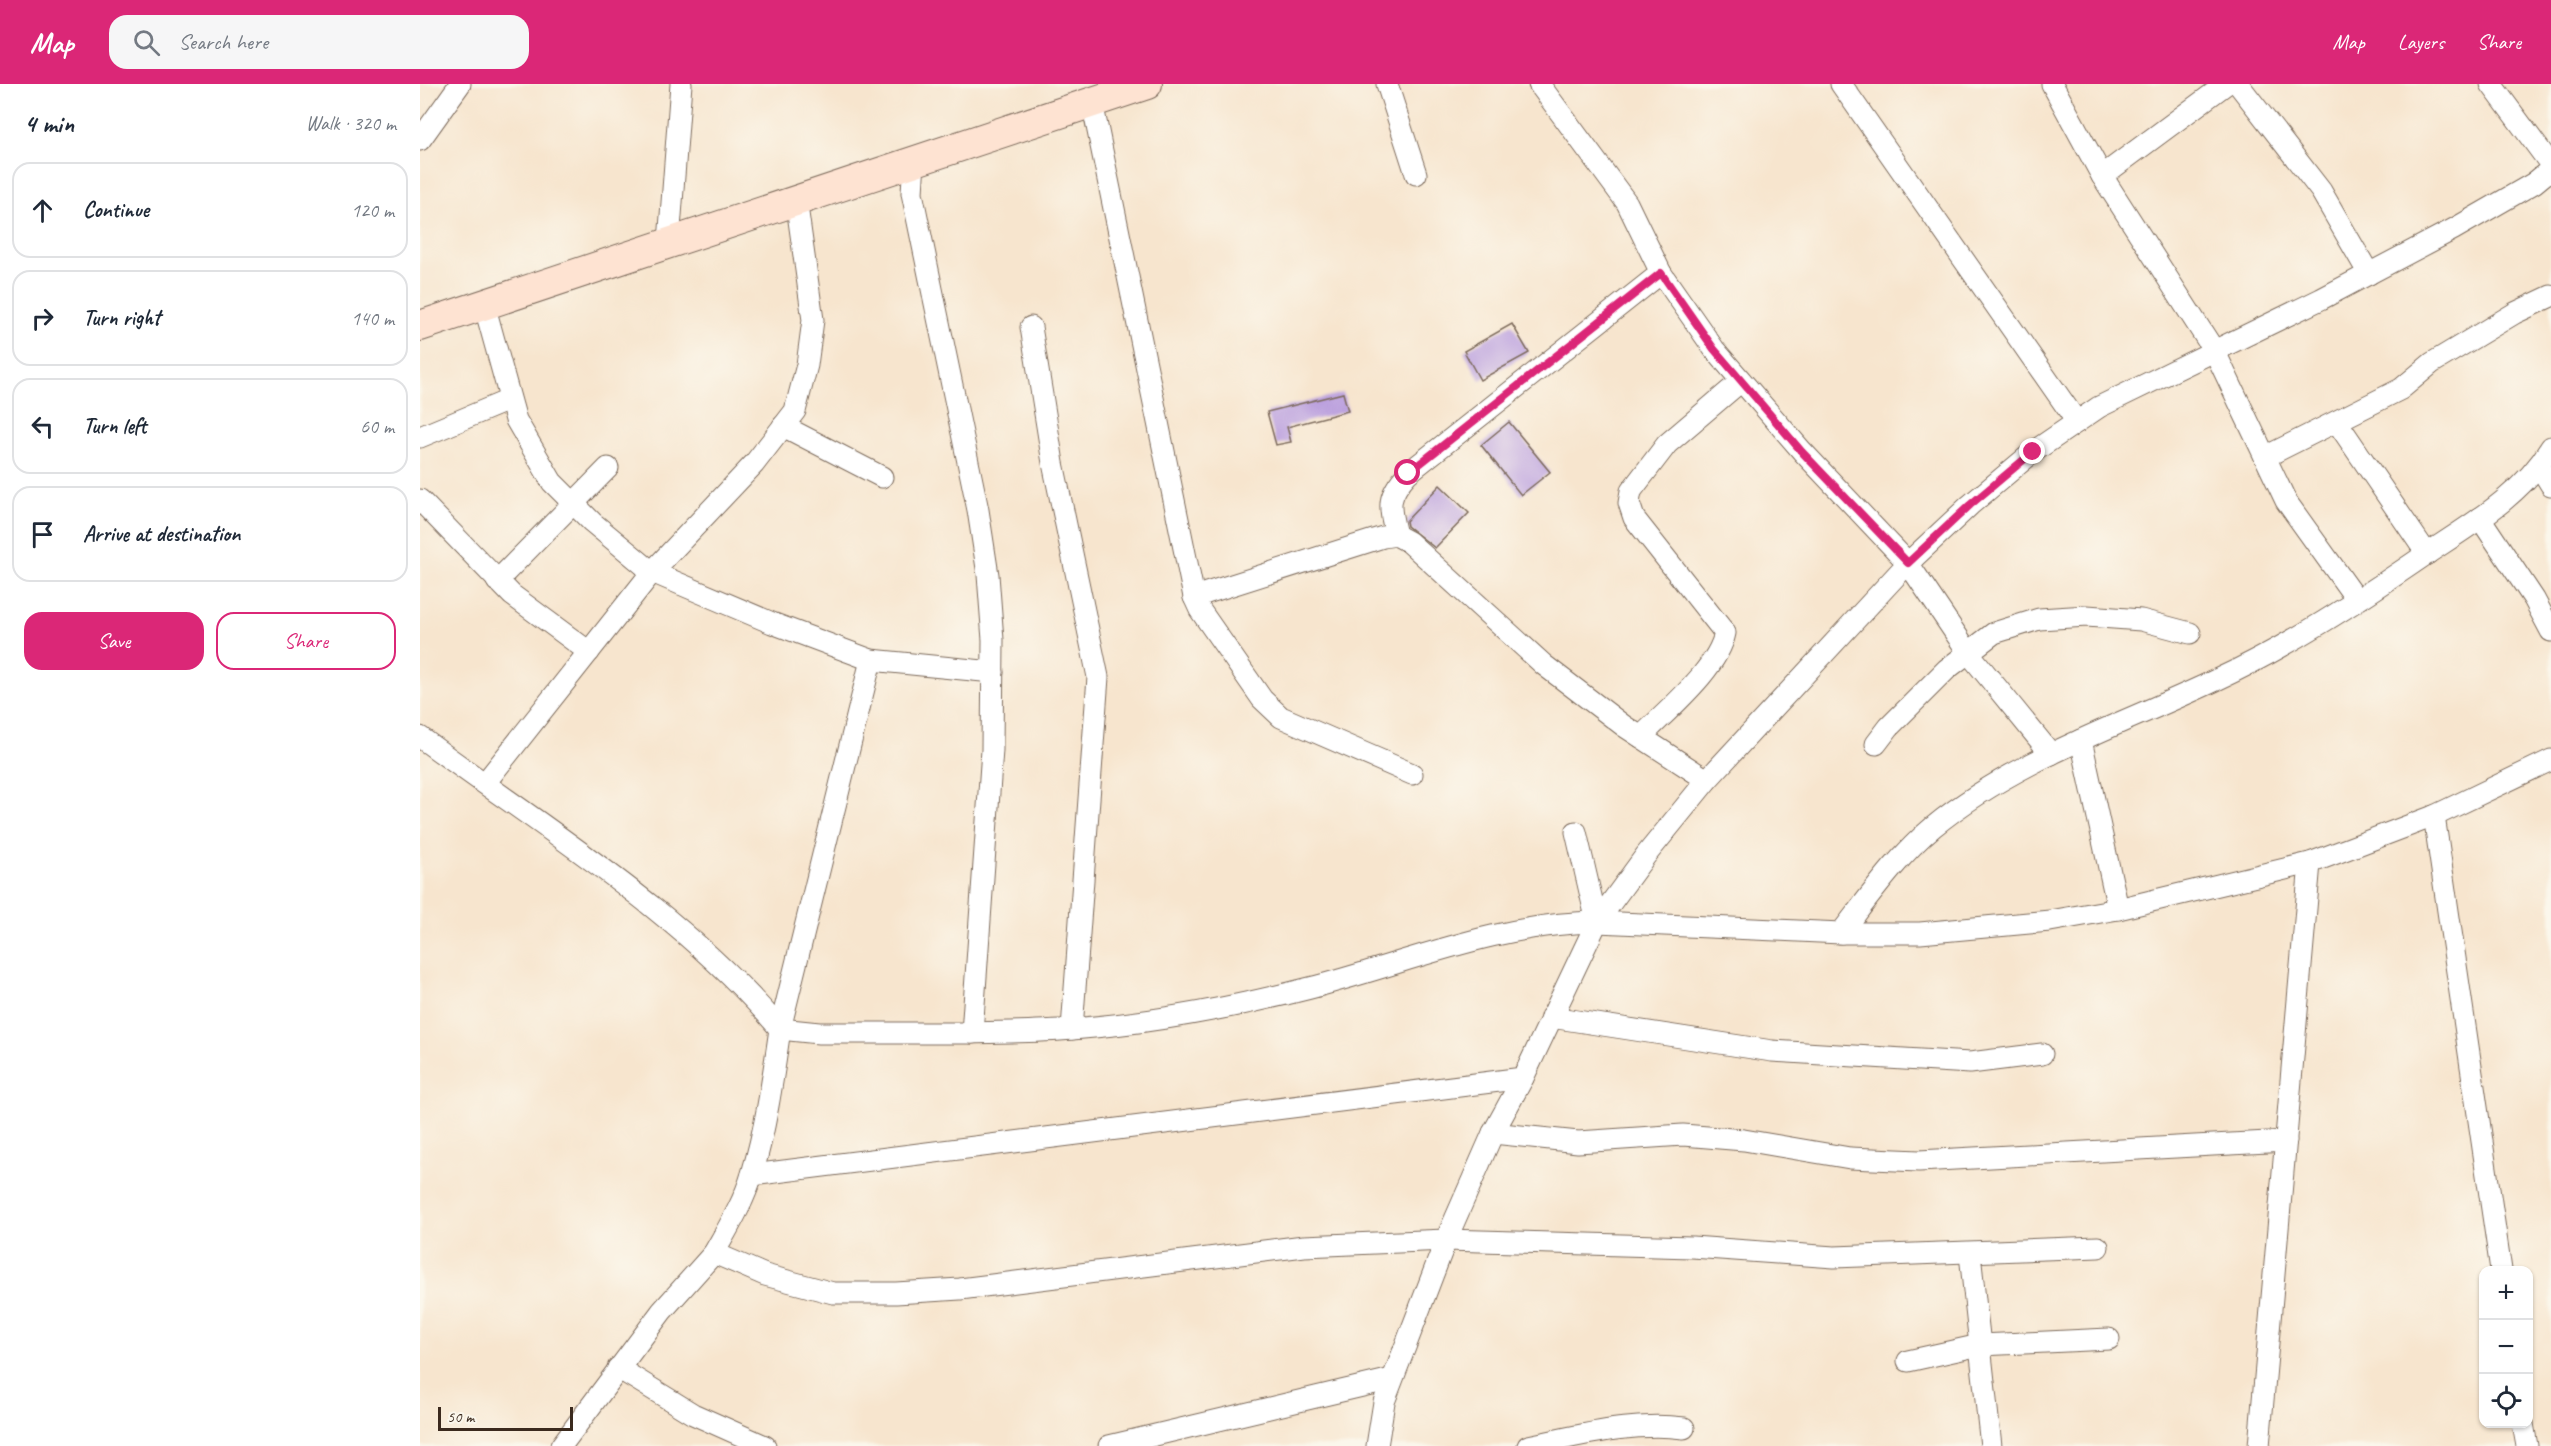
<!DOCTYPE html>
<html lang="en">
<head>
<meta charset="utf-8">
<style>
  body { margin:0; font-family:Caveat,sans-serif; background:#f6f6f7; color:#1f2937 }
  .controls { position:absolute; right:18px; bottom:18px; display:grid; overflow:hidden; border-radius:12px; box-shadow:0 2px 4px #0004 }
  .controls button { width:54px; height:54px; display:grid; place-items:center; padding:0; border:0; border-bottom:2px solid #e0e1e3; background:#fff; color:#1f2937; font:30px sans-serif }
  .scale { position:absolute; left:18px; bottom:15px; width:135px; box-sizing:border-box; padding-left:6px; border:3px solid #3b2a1e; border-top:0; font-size:16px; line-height:21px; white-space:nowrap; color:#3b2a1e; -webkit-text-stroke:4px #fbf7ec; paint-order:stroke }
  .stop { position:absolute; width:18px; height:18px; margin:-14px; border:4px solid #db2777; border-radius:50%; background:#fff }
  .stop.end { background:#db2777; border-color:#fff; box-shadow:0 2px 6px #0008 }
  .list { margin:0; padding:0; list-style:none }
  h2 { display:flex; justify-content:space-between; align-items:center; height:78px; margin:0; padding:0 24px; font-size:26px }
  h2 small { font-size:20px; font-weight:400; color:#747a83 }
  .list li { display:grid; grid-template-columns:39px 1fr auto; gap:18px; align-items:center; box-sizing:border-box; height:96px; margin:0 12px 12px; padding:0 12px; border:2px solid #e0e1e3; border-radius:18px }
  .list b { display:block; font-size:22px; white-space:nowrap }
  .list em { font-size:20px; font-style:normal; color:#747a83 }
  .actions { display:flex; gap:12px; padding:18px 24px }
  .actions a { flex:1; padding:14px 0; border:2px solid #db2777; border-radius:18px; text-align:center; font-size:21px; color:#db2777 }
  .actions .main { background:#db2777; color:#fff }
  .icon { flex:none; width:33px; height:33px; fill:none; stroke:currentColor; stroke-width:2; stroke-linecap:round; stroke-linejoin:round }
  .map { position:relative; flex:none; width:2131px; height:1362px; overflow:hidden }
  header { display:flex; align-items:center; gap:36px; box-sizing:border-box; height:84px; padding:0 30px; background:#db2777; color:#fff }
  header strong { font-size:28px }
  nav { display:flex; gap:33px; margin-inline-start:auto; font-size:21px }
  .search { width:420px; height:54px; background:#f6f6f7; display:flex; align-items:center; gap:15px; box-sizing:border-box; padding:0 21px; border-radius:18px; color:#747a83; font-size:22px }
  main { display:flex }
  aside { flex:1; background:#fff }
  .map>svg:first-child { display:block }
  .building { fill:#bba0de }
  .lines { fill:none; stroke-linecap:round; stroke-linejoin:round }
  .street-casing { stroke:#7d6b5c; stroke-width:23 }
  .secondary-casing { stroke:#7d6b5c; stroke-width:32 }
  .street { stroke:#fff; stroke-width:21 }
  .secondary { stroke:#fee3d2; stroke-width:30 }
  .route { stroke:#db2777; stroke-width:8 }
</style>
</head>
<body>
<header>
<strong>Map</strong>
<div class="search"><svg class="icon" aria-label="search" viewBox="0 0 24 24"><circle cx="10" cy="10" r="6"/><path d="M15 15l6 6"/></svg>Search here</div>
<nav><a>Map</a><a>Layers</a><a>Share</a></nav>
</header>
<main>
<aside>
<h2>4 min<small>Walk · 320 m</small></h2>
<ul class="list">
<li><svg class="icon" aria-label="ahead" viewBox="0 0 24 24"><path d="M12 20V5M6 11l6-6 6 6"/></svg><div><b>Continue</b></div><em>120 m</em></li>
<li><svg class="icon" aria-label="right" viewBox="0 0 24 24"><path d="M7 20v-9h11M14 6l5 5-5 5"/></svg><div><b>Turn right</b></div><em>140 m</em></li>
<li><svg class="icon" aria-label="left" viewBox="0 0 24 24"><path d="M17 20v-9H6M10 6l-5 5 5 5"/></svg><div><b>Turn left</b></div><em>60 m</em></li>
<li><svg class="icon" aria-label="arrive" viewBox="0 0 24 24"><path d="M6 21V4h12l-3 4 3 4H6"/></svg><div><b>Arrive at destination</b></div></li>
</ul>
<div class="actions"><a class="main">Save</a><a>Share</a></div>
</aside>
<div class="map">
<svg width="2131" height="1362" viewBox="0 0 2131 1362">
  <rect width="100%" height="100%" fill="#fbf7ec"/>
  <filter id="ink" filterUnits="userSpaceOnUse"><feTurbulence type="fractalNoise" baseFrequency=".0167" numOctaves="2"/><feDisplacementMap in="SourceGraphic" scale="12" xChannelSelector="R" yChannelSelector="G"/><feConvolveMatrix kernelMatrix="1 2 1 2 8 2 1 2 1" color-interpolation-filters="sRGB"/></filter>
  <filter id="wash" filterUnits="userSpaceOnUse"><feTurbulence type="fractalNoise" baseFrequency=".008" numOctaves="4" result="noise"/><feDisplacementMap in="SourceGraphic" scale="24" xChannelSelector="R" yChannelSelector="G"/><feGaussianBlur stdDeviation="1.35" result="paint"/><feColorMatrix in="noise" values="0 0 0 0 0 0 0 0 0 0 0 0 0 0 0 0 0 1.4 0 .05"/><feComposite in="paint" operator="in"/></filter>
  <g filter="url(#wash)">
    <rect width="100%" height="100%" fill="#f7e5ce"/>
    <g id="blocks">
      <!-- building -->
      <g class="building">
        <polygon points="1092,240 1109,269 1060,296 1044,267"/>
        <polygon points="923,309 928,327 867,343 871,358 856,361 847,328"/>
        <polygon points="1089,338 1130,388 1101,411 1061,361"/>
        <polygon points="1020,401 1049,429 1015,464 987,442 986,437"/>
      </g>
    </g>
  </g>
  <g filter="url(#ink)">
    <use href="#blocks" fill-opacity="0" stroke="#7d6b5c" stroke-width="1.5"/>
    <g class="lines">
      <!-- street casing -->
      <g class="street-casing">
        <g id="street">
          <polyline points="967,0 996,90"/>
          <path d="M1119,0L1207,119L1241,189L1294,265L1382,367L1488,479L1287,696L1226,771L1177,838L1421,849C1449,813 1478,772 1513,743C1596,675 1699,642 1794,597C1868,563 1938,517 2005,471C2050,441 2103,411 2131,363"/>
          <polyline points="1421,0 1657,338"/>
          <polyline points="1632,0 1682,92 1795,268 1866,417 1937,516"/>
          <polyline points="1818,0 1901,107 1949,190"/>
          <polyline points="2071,0 2131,81"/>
          <polyline points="672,18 774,513 780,526 842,615 861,633 992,690"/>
          <polyline points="0,56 40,0"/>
          <polyline points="1682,92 1806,0"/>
          <polyline points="249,158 261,0"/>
          <polyline points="64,220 96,336 132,398 172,438 232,488 352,539 451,576 573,588"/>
          <polyline points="611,243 633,379 678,593 652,945"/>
          <polyline points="1917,338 2007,470"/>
          <polyline points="363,342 462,393"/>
          <polyline points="0,353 89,316"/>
          <polyline points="1845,373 1981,305 2012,279 2095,229 2131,212"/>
          <polyline points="2120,383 2131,401"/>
          <polyline points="0,416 92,511 169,568"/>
          <polyline points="2060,434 2114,515 2131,547"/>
          <path d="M976,451C969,422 966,413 988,389L1241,189"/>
          <polyline points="77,497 188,384"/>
          <polyline points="774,513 963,453 976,451 989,458 1124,581 1204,642 1287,696"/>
          <polyline points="451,576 360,945 399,949 552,949 572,666 573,556 568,491 558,426 492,109 494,76"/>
          <path d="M0,653C124,745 259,826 360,945C353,993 346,1044 332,1090C324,1118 308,1144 294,1169"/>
          <path d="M1221,653C1247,626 1298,585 1305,549L1214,434L1209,419L1211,407L1247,360L1321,297"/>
          <polyline points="1661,656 1698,825"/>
          <polyline points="1456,660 1469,643 1527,585 1574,549 1619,535 1667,532 1721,536 1770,549"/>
          <polyline points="1631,670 1548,568 1488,479 1550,421 1613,368 1679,323 1901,215 2034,145 2114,99 2131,85"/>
          <polyline points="65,699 232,488 334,380 375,327 387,281 393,236 376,115"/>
          <polyline points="2014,732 2081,1186"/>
          <polyline points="1421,849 1500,849 1630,837 1698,825 1890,779 2014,732 2131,676"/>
          <polyline points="1131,933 1352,967 1550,979 1622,970"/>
          <path d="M552,949C585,948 619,948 652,945C732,939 812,924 890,904C984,880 1078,839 1177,838"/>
          <polyline points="1073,1049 1158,1058 1263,1051 1324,1056 1430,1074 1499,1077 1866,1057"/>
          <polyline points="332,1091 1103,994"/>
          <polyline points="1550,1170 1571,1362"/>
          <polyline points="1488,1277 1560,1261 1689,1255"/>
          <polyline points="198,1284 273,1330 345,1362"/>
          <polyline points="2103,1340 2107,1362"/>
          <polyline points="141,1362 242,1227 294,1169 345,1191 413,1209 476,1209 540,1205 884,1162 1026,1156 1272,1163 1414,1173 1678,1163"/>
          <polyline points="689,1362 972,1295"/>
          <polyline points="957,1362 964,1318 1026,1156 1073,1049 1103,994 1177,838 1156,748"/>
          <path d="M1108,1362C1159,1352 1212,1337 1264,1344"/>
          <polyline points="1839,1362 1890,779"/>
        </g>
      </g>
      <!-- secondary casing -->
      <g class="secondary-casing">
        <polyline id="secondary" points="0,242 727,0"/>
      </g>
      <!-- street -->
      <use href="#street" class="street"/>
      <!-- secondary -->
      <use href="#secondary" class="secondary"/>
    </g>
  </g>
  <g class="lines" filter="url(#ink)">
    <!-- route -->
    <polyline class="route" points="988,389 1241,189 1294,265 1382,368 1488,479 1550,421 1613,368"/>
  </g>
</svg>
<div class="controls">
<button>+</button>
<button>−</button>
<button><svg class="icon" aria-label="locate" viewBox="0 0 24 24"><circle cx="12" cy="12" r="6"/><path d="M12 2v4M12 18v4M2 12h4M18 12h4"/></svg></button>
</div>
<div class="scale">50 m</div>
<div class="stop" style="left:988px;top:389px"></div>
<div class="stop end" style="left:1613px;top:368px"></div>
</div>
</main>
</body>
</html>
